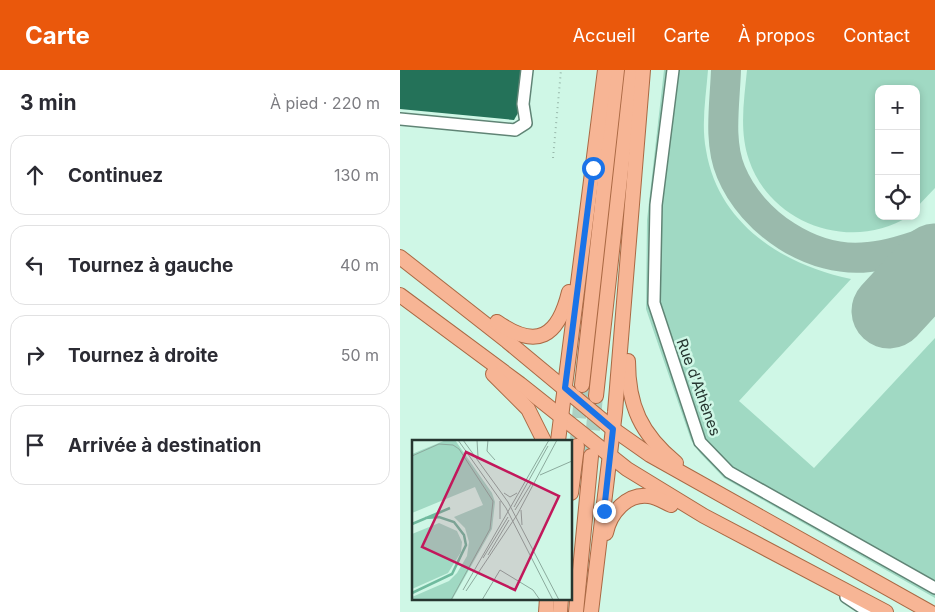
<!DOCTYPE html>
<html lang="fr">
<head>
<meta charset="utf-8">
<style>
  body { margin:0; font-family:Inter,sans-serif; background:#f2f2f3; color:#2b2b33 }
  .controls { position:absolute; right:15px; top:15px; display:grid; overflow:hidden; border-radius:10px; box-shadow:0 2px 8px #0003 }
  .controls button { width:45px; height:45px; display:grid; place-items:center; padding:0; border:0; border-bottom:1px solid #e1e1e2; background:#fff; color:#2b2b33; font:25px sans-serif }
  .stop { position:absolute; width:15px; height:15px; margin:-11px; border:4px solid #1a73e8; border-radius:50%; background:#fff }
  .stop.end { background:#1a73e8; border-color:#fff; box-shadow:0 1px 5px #0008 }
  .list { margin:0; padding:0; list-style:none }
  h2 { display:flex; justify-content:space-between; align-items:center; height:65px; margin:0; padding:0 20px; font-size:21px }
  h2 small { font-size:16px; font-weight:400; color:#7c7c81 }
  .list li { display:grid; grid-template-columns:32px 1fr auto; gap:15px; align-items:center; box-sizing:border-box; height:80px; margin:0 10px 10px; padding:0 10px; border:1px solid #e1e1e2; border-radius:15px }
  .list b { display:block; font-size:19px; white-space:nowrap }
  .list em { font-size:16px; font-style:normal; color:#7c7c81 }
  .icon { flex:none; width:28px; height:28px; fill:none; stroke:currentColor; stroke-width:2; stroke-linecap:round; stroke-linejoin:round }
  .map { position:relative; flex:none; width:535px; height:542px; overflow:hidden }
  header { display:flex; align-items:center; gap:30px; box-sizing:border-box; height:70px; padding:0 25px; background:#ea580c; color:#fff }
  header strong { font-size:24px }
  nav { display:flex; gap:28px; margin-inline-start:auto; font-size:18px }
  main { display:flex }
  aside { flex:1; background:#fff }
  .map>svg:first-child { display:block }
  .green { fill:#a0d9c3 }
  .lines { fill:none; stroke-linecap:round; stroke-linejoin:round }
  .taxiway { stroke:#9abaac; stroke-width:30 }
  .runway { stroke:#9abaac; stroke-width:75 }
  .building { fill:#247259 }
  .major-tunnel { stroke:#add0c2; stroke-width:14; stroke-dasharray:14 7; stroke-linecap:butt }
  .minor-casing { stroke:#608475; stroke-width:14 }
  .major-casing { stroke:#aa6944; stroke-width:16 }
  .path { stroke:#99b9ac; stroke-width:2; stroke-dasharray:1 4; stroke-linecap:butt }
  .minor { stroke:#fff; stroke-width:11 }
  .major { stroke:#f7b595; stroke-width:14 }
  .route { stroke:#1a73e8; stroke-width:6 }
  .labels { text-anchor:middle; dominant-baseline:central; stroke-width:5; stroke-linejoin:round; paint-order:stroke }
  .street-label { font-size:15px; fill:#263630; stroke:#cff7e6 }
  .inset-river { fill:none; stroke:#70bb9f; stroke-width:2.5 }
  .inset-road { fill:none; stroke:#8baa9d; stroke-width:1 }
  .view { fill:#c2185b; fill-opacity:0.15; stroke:#c2185b; stroke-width:2.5 }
  .inset-edge { fill:none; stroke:#263630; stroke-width:2.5 }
</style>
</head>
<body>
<header>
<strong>Carte</strong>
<nav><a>Accueil</a><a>Carte</a><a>À propos</a><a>Contact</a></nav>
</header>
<main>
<aside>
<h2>3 min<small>À pied · 220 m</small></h2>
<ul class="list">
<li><svg class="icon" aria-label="ahead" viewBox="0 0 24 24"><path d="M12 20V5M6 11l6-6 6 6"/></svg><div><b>Continuez</b></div><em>130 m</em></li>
<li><svg class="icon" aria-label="left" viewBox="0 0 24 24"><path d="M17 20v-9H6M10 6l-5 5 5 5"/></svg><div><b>Tournez à gauche</b></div><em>40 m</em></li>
<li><svg class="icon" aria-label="right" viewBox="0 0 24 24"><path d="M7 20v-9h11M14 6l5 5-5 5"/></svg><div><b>Tournez à droite</b></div><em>50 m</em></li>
<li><svg class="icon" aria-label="arrive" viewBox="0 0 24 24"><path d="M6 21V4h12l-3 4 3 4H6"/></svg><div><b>Arrivée à destination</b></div></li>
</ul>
</aside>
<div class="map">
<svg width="535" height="542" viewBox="0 0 535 542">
  <rect width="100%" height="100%" fill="#cff7e6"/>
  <!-- green -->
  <g class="green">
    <path d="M264,0H308C306,26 301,54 306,80C318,154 383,195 451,209L339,331L414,398L535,268V528L324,408L300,383L291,370L246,239L247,150Z"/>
    <path d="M347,0H535V118L516,138V19H479V146H509C452,183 370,154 349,90C339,61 344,31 347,0Z"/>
  </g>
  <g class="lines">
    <!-- taxiway -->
    <path class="taxiway" d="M326,0C325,32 318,72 331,102C352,153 413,194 469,187C491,185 514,177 535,169"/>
    <!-- runway -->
    <polyline class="runway" points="489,241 535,191"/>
  </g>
  <!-- building -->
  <polygon class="building" points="0,0 122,0 118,43 114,50 0,39"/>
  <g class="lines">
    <!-- major-tunnel -->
    <g class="major-tunnel">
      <polyline points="177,369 182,315"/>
      <polyline points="191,381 196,326"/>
    </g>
    <!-- minor casing -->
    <g class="minor-casing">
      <g id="minor">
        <polyline points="273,0 256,135 254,233 300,372 329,402 535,518"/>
        <polyline points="0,49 115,60 126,53 123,34 127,0"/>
        <polyline points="446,527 469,542"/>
      </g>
    </g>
    <!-- major casing -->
    <g class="major-casing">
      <g id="major">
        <polyline points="0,187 107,271 213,359 250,385 530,542"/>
        <polyline points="0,225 120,314 227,399 304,446 486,542"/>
        <path d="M97,252C137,280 158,267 169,222"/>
        <path d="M228,291C228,336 241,364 276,393"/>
        <polyline points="93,304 128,339 144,371"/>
        <polyline points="182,315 217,0"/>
        <polyline points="196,326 232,0"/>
        <polyline points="158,371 205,0"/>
        <polyline points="171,423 177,376"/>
        <path d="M206,463C210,443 227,423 249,426C257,427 264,432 271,435"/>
        <polyline points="146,542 147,528"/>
        <polyline points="160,542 161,528"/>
        <polyline points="176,542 191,386"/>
        <polyline points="191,542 215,342 243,0"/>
      </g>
    </g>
    <!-- path -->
    <polyline class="path" points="153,88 161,0"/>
    <!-- minor -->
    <use href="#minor" class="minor"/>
    <!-- major -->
    <use href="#major" class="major"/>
  </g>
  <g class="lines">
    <!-- route -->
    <polyline class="route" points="193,98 165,318 213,359 204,441"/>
  </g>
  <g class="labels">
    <!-- street labels -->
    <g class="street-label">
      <text transform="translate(299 317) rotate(70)">Rue d'Athènes</text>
    </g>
  </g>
  <!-- overview -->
  <g transform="translate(12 370)">
    <rect width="160" height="160" fill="#cff7e6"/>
    <path d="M34,0H43L80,53L83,62L80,89L40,160H0V157L37,141L45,133L55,116L57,102L53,88L42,77L71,65L63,47L0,73V14ZM27,83L45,91L50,102L49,112L36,133L0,149V94Z" fill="#a0d9c3"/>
    <path class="inset-river" d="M0,84L38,68M0,153L40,134L54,105L52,95L42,82L27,77L13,78"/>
    <path class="inset-road" d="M46,0L94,68L141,160M51,0L96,62L147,160M65,0L66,17M76,0L75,11L83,20M0,16L27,4L41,5L47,9L81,61L78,89L39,160M128,35L160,21M92,53L98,57L105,53M88,61V79M102,67L136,6M103,70L119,44M109,70L110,85M76,115L97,80M71,118L96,77M51,150L137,0M54,151L105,75L145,0M70,160L88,130L121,150L128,160"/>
    <path class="view" d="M54,12L147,56L103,150L10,107Z"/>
    <rect width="160" height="160" class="inset-edge"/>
  </g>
</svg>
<div class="controls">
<button>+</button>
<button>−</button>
<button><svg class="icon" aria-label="locate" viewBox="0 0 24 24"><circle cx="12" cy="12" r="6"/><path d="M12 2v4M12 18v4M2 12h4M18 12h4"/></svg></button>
</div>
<div class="stop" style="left:193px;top:98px"></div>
<div class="stop end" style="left:204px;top:441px"></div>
</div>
</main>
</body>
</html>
